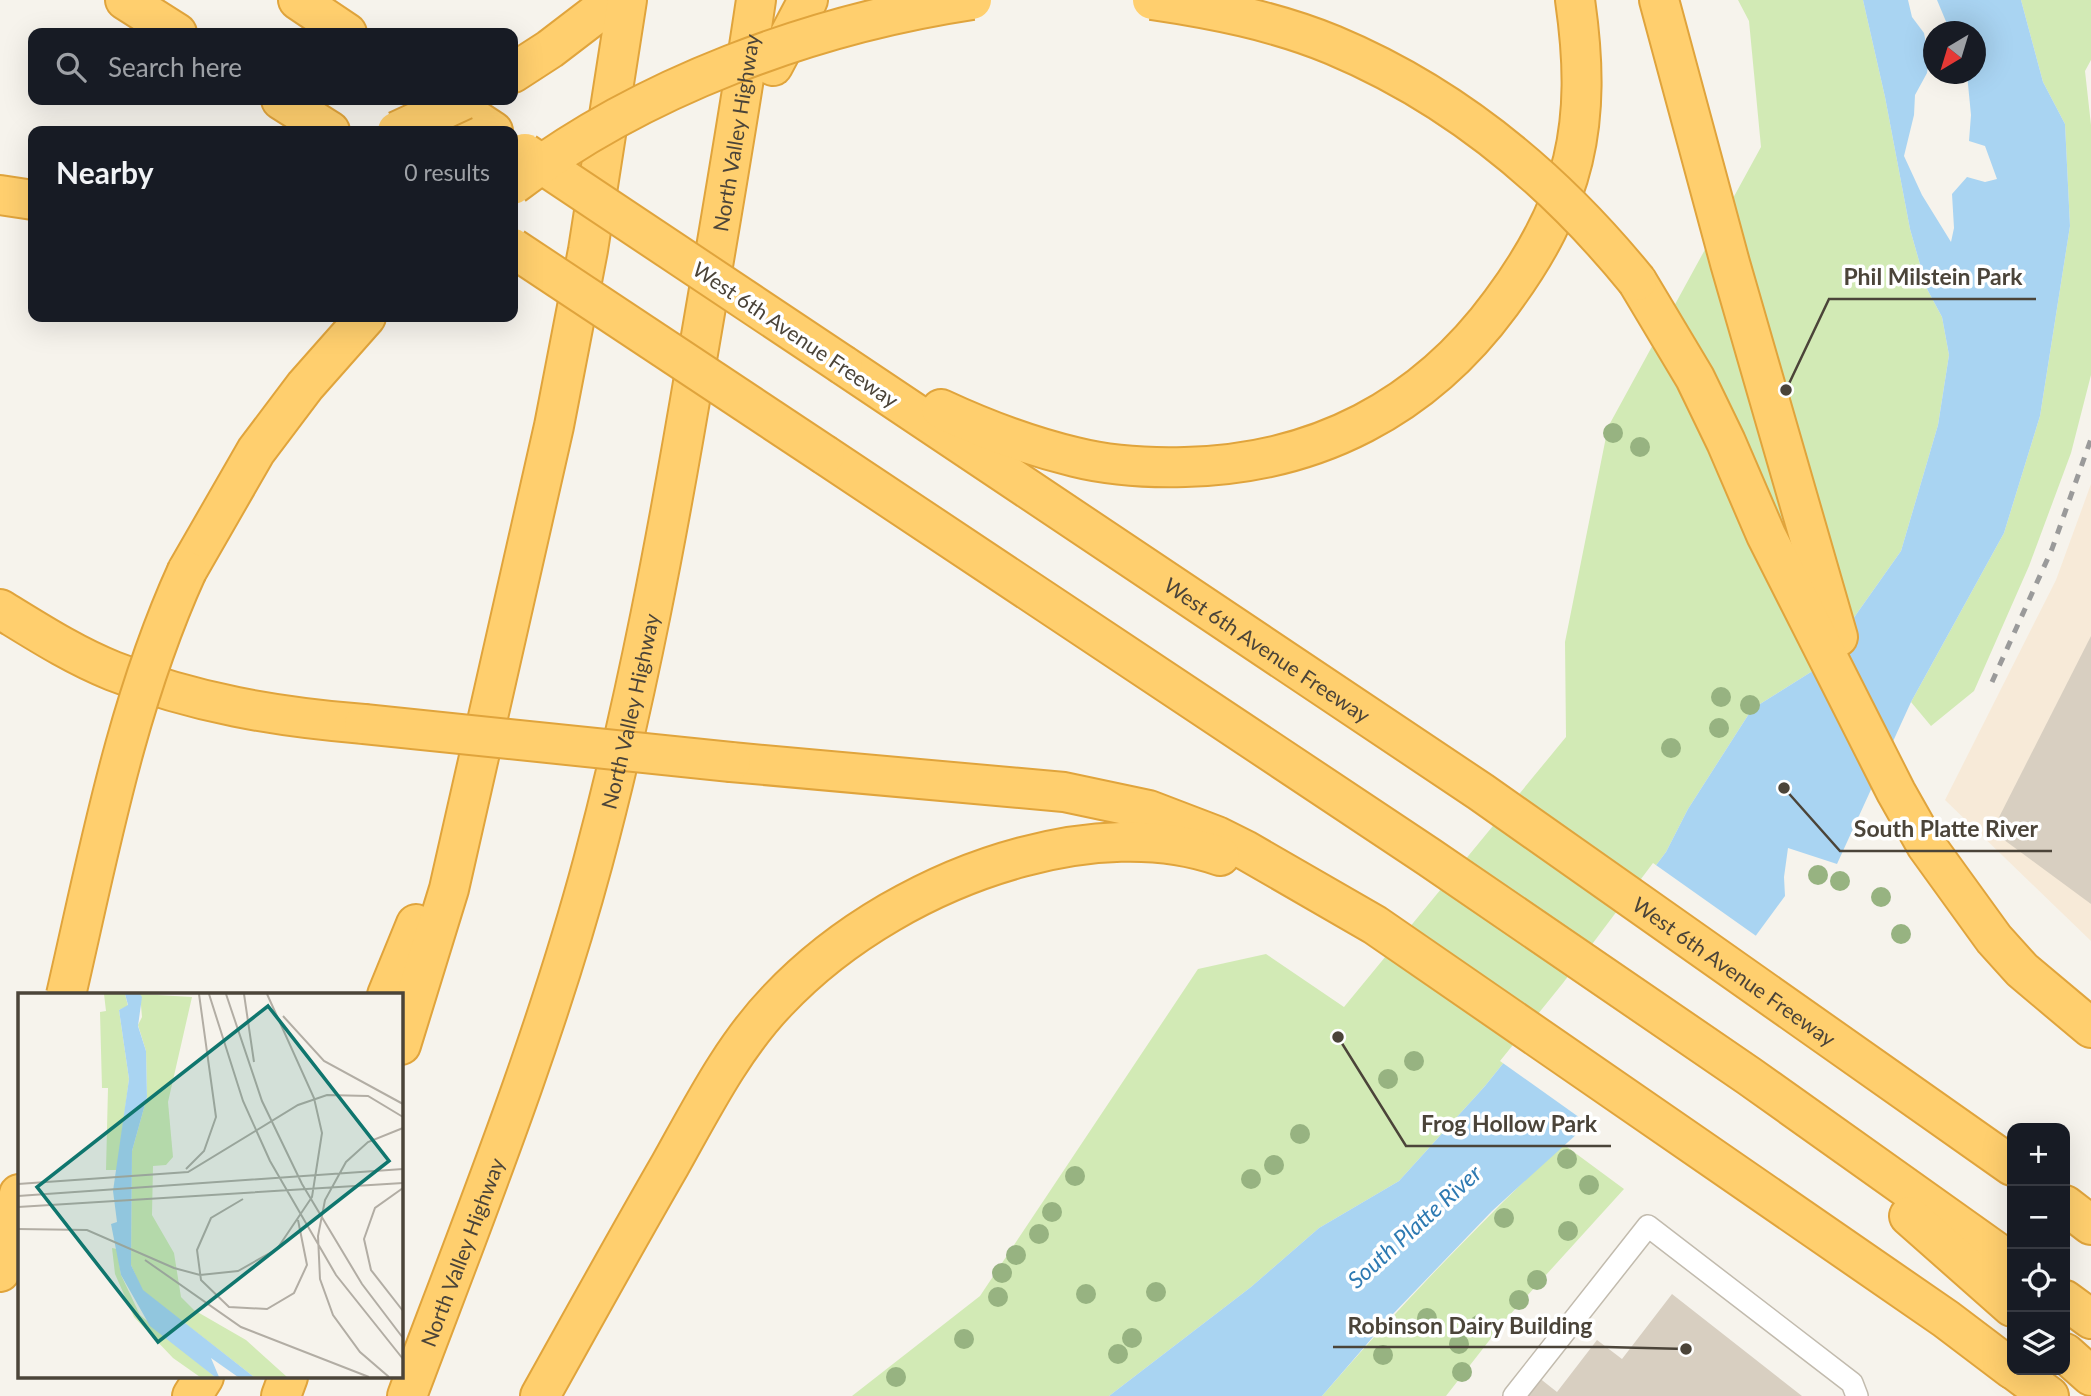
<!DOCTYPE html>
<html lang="en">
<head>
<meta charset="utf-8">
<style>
  body { margin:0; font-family:Lato,sans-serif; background:#242831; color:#f1f3f6 }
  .controls { position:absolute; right:21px; bottom:21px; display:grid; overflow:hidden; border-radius:14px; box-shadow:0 7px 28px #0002 }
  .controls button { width:63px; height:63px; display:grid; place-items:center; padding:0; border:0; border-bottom:2px solid #363941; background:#171b24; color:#f1f3f6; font:35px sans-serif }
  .compass { position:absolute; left:1923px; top:21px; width:63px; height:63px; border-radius:50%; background:#171b24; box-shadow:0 7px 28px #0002; rotate:218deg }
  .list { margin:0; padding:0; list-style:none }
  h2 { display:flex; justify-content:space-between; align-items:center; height:91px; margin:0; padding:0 28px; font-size:30px }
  h2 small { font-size:23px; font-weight:400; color:#9ea1a6 }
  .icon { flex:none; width:38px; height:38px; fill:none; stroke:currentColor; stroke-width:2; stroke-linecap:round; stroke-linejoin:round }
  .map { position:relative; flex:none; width:2091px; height:1396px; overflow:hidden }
  .search { position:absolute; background:#171b24; box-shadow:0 7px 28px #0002; left:28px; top:28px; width:490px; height:77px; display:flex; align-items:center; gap:18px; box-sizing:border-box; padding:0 24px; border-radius:14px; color:#9ea1a6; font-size:26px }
  .panel { position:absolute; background:#171b24; box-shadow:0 7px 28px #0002; left:28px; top:126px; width:490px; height:196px; border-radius:14px }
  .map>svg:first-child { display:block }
  .commercial { fill:#f7ead8 }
  .green { fill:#d2eab5 }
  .water { fill:#a9d4f2 }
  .pier { fill:#f6f3ec }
  .building { fill:#d8cfc1 }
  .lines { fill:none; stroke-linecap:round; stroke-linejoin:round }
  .service-casing { stroke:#c2bbae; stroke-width:24 }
  .motorway-casing { stroke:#e0a43c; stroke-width:42 }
  .service { stroke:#fff; stroke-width:21 }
  .motorway { stroke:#ffcf6e; stroke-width:38 }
  .rail { stroke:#9a9a9a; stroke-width:5; stroke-dasharray:9 9; stroke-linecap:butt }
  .motorway-bridge-casing { stroke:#e0a43c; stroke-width:42; stroke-linecap:butt }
  .motorway-bridge { stroke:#ffcf6e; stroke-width:38 }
  .tree { fill:#97b381 }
  .labels { text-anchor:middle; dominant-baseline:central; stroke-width:7; stroke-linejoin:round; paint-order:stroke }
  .street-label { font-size:21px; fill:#4b4439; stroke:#fff }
  .water-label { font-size:23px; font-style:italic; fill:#2e7ab2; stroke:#fff }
  .inset-road { fill:none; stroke:#b2ada4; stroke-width:2 }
  .view { fill:#0f766e; fill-opacity:0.15; stroke:#0f766e; stroke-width:3.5 }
  .inset-edge { fill:none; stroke:#4b4439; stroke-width:3.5 }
  .leader { fill:none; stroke:#4b4439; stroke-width:2.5 }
  .callout-dot { fill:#4b4439; stroke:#fff; stroke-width:2.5 }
  .callout-label { font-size:23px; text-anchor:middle; font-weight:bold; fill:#4b4439; stroke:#fff; stroke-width:7; stroke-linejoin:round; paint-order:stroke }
</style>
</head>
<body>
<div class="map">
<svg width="2091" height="1396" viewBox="0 0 2091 1396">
  <rect width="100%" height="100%" fill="#f6f3ec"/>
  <!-- commercial -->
  <polygon class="commercial" points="2091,484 2091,941 1945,800 2056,580"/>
  <!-- green -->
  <g class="green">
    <polygon points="1738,0 1863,0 1885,97 1910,229 1927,289 1942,317 1949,355 1938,425 1901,551 1819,667 1752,709 1688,809 1666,852 1566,985 1485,1086 1399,1181 1319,1228 1251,1287 1109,1396 852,1396 980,1296 1198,969 1266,954 1344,1007 1566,737 1565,642 1608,427 1761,147 1749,21"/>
    <polygon points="2021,0 2091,0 2091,60 2085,71 2091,125 2091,375 2071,453 2029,566 1974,691 1931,726 1911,702 2004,533 2040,416 2070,226 2065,124 2043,82"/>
    <path d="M1563,1144L1624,1189L1506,1319L1446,1396H1322C1398,1308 1478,1224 1563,1144Z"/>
  </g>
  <!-- water -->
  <polygon class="water" points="1863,0 1908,0 1912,17 1924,33 1929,59 1927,73 1915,95 1914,115 1904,156 1922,195 1951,242 1954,228 1952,194 1967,177 1985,182 1997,179 1985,146 1969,141 1971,115 1967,74 1976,74 1976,32 1950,31 1937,0 2021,0 2043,82 2065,124 2070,226 2040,416 2004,533 1911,702 1837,864 1788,848 1784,877 1785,896 1677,1043 1492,1211 1392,1315 1322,1396 1109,1396 1251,1287 1319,1228 1399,1181 1485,1086 1566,985 1666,852 1688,809 1752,709 1819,667 1901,551 1938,425 1949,355 1942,317 1927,289 1910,229 1885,97"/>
  <!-- pier -->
  <polygon class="pier" points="1653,863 1759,938 1679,1045 1590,1125 1500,1061 1563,983"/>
  <!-- building -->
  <g class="building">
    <polygon points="2091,636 2091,904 1992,831"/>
    <polygon points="1672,1294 1802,1396 1523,1396 1538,1377 1557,1392 1597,1340 1622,1359"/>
  </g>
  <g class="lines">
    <!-- service casing -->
    <g class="service-casing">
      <polyline id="service" points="1514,1396 1648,1226 1852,1383 1857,1396"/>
    </g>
    <!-- motorway casing -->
    <g class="motorway-casing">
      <g id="motorway">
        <polyline points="125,0 177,33"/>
        <polyline points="298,0 347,33"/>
        <polyline points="1659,0 1730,263 1838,637"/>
        <polyline points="773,66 808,0"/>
        <polyline points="513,73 550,49 614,0"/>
        <polyline points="281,100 330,131"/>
        <polyline points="446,100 493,131"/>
        <polyline points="0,195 33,200"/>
        <polyline points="1637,281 1695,378 1726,442 1766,535 1896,792 1926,845 1994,939 2022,970 2091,1028"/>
        <path id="s1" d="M843,365L1481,792L2012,1166"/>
        <path d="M941,409C984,429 1029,446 1075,457C1111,466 1149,468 1185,467C1316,464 1424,408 1501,303C1576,202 1593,124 1575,0"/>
        <polyline points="825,455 1429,857 1749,1076 2012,1263"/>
        <polyline points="187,571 256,451 305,386 366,317"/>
        <path d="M0,609C36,631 73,655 113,671C194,703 277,717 364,724"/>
        <polyline points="731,762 1064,792 1149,810 1217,836 1245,850 1375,925 1946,1319 2012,1369"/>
        <polyline points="387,995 416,924"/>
        <polyline points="401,1045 449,889 554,426 588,250 627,0"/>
        <polyline points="2065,1205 2091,1225"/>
        <polyline points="1909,1216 2012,1307"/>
        <polyline points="0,1272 19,1194"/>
        <polyline points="2065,1300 2091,1319"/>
        <polyline points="2065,1353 2091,1376"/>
        <polyline points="2014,1370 2049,1396"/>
        <polyline points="192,1396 204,1377"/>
        <polyline points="281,1396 288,1377"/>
        <path id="s2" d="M407,1396C473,1220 544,1044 593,862C637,698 668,532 696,365C717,243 738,122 756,0"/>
        <path d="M540,1396C583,1319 626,1241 670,1165C702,1108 732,1048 777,1001C841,933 932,881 1022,857C1085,840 1157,834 1220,856"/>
      </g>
    </g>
    <!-- service -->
    <use href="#service" class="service"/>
    <!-- motorway -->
    <use href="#motorway" class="motorway"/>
    <!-- rail -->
    <polyline class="rail" points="1992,682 2052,549 2091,439"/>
    <!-- motorway-bridge casing -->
    <g class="motorway-bridge-casing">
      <g id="motorway-bridge">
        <path d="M1152,0C1213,9 1275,21 1333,45C1455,96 1554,179 1637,281"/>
        <polyline points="397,131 464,100"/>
        <polyline points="525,153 843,365"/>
        <path d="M513,185C641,87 813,24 972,0"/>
        <polyline points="513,248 825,455"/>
        <polyline points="364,724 731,762"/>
        <path d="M66,995C99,852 126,705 187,571"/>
      </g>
    </g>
    <!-- motorway-bridge -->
    <use href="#motorway-bridge" class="motorway-bridge"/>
  </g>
  <!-- trees -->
  <g class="tree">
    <circle cx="1613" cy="433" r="10"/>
    <circle cx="1640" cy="447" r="10"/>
    <circle cx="1721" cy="697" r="10"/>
    <circle cx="1750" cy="705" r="10"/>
    <circle cx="1719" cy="728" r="10"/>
    <circle cx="1671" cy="748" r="10"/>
    <circle cx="1818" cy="875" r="10"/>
    <circle cx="1840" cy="881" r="10"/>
    <circle cx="1881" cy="897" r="10"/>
    <circle cx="1901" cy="934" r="10"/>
    <circle cx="1414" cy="1061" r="10"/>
    <circle cx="1388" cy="1079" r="10"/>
    <circle cx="1300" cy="1134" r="10"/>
    <circle cx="1567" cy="1159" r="10"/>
    <circle cx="1274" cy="1165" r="10"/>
    <circle cx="1075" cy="1176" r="10"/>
    <circle cx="1251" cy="1179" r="10"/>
    <circle cx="1589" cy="1185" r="10"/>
    <circle cx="1052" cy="1212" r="10"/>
    <circle cx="1504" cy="1218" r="10"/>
    <circle cx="1568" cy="1231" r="10"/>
    <circle cx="1039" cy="1234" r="10"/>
    <circle cx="1016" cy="1255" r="10"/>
    <circle cx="1002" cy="1273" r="10"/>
    <circle cx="1537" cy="1280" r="10"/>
    <circle cx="1156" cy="1292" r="10"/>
    <circle cx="1086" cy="1294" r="10"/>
    <circle cx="998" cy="1297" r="10"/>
    <circle cx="1519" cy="1300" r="10"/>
    <circle cx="1427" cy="1318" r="10"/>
    <circle cx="1479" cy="1325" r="10"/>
    <circle cx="1132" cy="1338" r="10"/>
    <circle cx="964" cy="1339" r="10"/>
    <circle cx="1459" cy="1344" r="10"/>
    <circle cx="1118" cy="1354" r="10"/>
    <circle cx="1383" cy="1355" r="10"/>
    <circle cx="1462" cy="1372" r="10"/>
    <circle cx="896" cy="1377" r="10"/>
  </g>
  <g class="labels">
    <!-- street labels -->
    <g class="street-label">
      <text stroke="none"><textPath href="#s2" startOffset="1309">North Valley Highway</textPath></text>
      <text transform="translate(796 334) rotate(34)">West 6th Avenue Freeway</text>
      <text stroke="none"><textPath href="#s1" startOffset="511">West 6th Avenue Freeway</textPath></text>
      <text stroke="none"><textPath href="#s2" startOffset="721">North Valley Highway</textPath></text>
      <text stroke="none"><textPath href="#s1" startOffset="1078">West 6th Avenue Freeway</textPath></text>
      <text stroke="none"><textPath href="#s2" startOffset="154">North Valley Highway</textPath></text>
    </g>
    <!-- water labels -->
    <g class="water-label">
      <text transform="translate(1414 1226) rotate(-42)">South Platte River</text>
    </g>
  </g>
  <!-- overview -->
  <g transform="translate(18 993)">
    <rect width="385" height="385" fill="#f6f3ec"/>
    <path d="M86,1H107L110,13L101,17L111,86L99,177H88L90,95H84L82,19L88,18ZM122,1L174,4L150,109L155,164L148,172L135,173L134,222L156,260L163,304L176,317L228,347L269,384H236L124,297L113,272L114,158L129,104L128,58L120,32L124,24ZM94,255L99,256L103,282L122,322L197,384H182L155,365L116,324L97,281Z" fill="#d2eab5"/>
    <path d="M107,1H122L124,4L120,33L128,58L129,104L114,158L113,272L125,297L236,384H220L193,365L201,384H197L132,333L103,282L93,231L99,229L95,198L111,86L101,17L110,12Z" fill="#a9d4f2"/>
    <path class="inset-road" d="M191,1L225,108L252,168L318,282L385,366M208,1L244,108L284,191L344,291L385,345M226,1L236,69M265,23L306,68L385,111M168,176L186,158L198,124L181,1M0,191L170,179L280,112L309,102L350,103L385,124M385,195L357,215L346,246L353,277L385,318M0,203L385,176M225,206L193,225L179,257L183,287L211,314L249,316L276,300L289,272L280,227M0,214L385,190M0,236L69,237L156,275L182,282L220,278L259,256L294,204L304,140L296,105L249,1M127,267L223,334L351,384M371,384L342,359L315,322L302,286L300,243L307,207L328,169L350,149L385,135"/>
    <path class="view" d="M250,13L371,168L140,349L19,194Z"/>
    <rect width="385" height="385" class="inset-edge"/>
  </g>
  <!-- callouts -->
  <path class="leader" d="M1786 390L1829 299H2036M1784 788L1840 851H2052M1338 1037L1406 1146H1611M1686 1349L1606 1347H1333"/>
  <g class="callout-dot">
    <circle cx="1786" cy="390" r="7"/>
    <circle cx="1784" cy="788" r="7"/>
    <circle cx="1338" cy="1037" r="7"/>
    <circle cx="1686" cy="1349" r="7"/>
  </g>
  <g class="callout-label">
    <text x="1933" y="285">Phil Milstein Park</text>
    <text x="1946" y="837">South Platte River</text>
    <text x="1509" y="1132">Frog Hollow Park</text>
    <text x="1470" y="1334">Robinson Dairy Building</text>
  </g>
</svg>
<div class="controls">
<button>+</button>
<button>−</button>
<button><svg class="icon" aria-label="locate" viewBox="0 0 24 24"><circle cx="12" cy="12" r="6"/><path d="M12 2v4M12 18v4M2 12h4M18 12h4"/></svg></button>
<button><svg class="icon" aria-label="layers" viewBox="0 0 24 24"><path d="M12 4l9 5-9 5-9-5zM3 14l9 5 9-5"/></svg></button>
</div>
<svg class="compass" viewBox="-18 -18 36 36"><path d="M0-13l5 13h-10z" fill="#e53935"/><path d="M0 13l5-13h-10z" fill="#9ea1a6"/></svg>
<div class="search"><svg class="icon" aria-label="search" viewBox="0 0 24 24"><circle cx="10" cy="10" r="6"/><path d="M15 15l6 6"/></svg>Search here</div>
<section class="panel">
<h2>Nearby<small>0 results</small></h2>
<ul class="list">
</ul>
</section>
</div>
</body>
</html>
